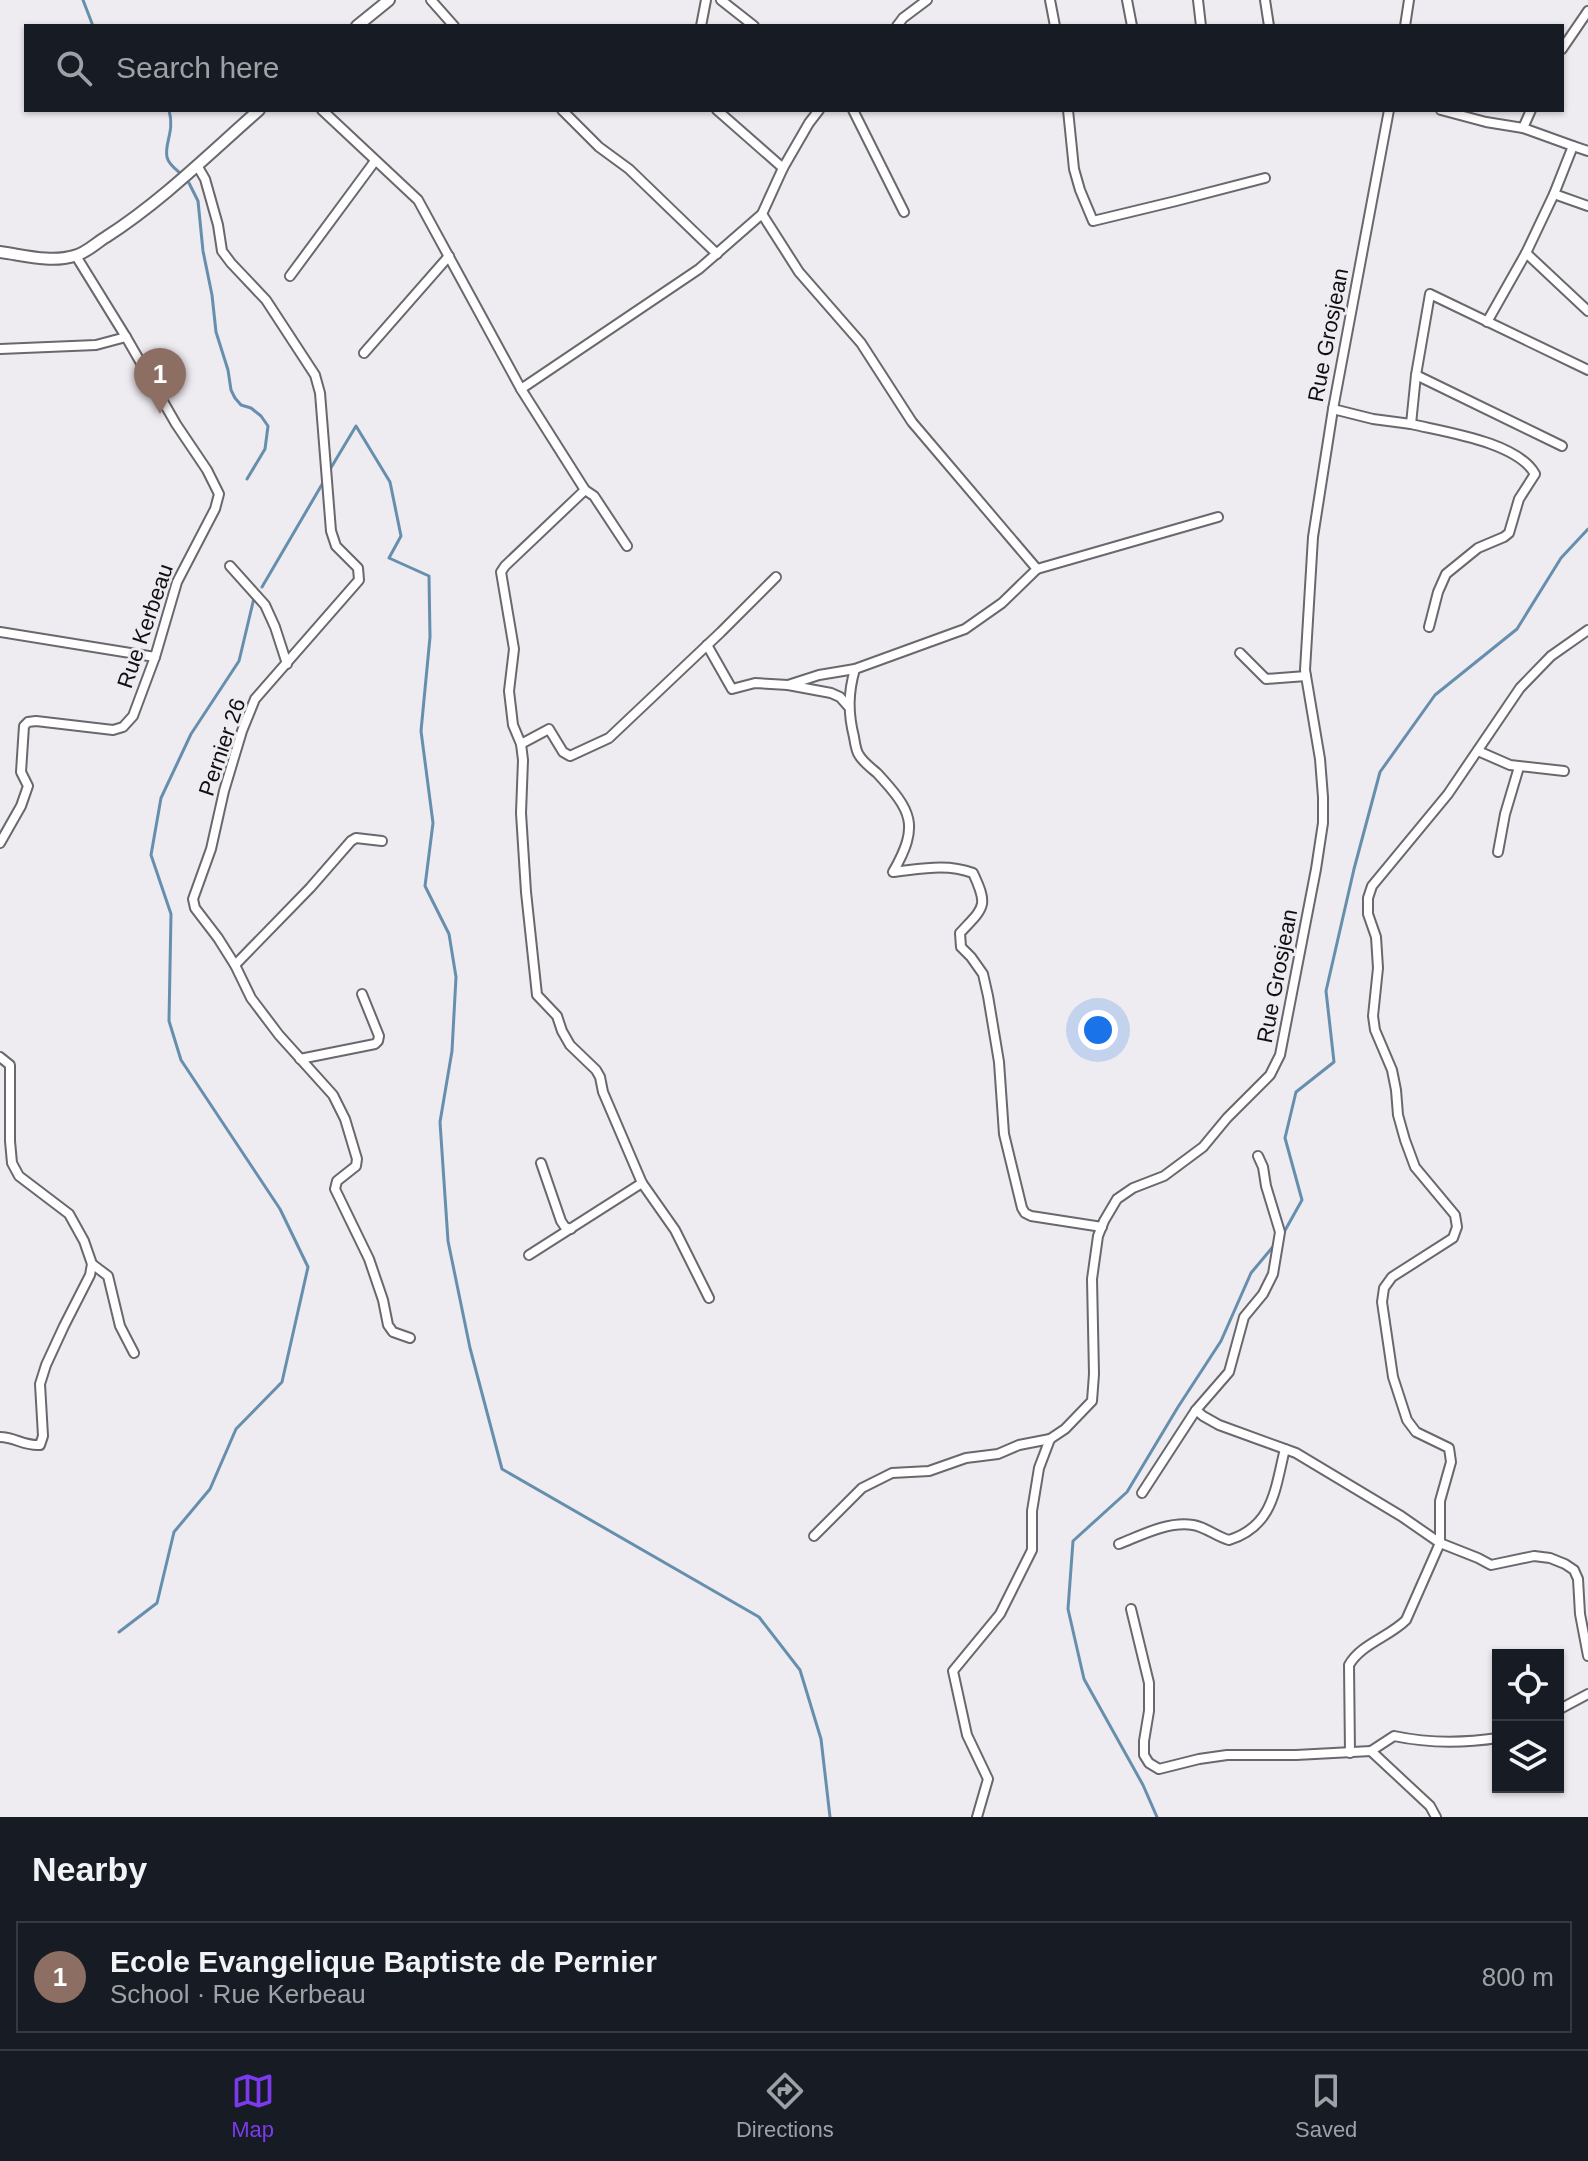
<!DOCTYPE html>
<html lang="en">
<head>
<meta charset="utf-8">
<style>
  body { margin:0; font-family:Helvetica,sans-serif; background:#20242c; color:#f1f3f6 }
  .controls { position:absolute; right:24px; bottom:24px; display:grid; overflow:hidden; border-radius:0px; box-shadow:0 2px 6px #0004 }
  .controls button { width:72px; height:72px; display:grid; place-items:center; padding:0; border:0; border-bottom:2px solid #363941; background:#171b24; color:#f1f3f6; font:40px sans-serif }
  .you { position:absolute; left:1098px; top:1030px; width:28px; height:28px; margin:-20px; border:6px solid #fff; border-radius:50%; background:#1a73e8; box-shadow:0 0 0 12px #1a73e833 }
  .badge { display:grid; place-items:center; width:52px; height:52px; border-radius:50%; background:#7c3aed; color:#fff; font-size:26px; font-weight:700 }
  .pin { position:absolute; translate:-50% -66px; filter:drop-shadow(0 2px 4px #0008) }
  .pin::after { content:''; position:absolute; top:42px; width:28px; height:24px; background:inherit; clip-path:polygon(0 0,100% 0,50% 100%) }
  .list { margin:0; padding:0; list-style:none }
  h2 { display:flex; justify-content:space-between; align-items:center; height:104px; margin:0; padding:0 32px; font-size:34px }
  h2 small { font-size:26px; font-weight:400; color:#9ea1a6 }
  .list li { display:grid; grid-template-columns:52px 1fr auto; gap:24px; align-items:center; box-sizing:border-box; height:112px; margin:0 16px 16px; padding:0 16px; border:2px solid #363941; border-radius:0px }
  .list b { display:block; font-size:30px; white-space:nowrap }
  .list p { margin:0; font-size:26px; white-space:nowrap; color:#9ea1a6 }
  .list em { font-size:26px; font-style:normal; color:#9ea1a6 }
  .icon { flex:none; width:44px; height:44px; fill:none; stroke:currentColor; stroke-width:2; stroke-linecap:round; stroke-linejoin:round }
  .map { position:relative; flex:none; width:1588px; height:1817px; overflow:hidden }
  .search { position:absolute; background:#171b24; box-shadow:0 2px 6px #0004; left:24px; right:24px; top:24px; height:88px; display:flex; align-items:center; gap:20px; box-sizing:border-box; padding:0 28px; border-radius:0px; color:#9ea1a6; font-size:30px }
  .sheet { height:232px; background:#171b24 }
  nav { display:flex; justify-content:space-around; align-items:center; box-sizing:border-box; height:112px; border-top:2px solid #363941; background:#171b24; font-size:22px; color:#9ea1a6 }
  nav a { display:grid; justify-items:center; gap:4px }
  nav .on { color:#7c3aed }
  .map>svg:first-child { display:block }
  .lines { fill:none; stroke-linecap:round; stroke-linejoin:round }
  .stream { stroke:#668fae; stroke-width:3 }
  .minor-casing { stroke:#6a676d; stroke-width:12 }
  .tertiary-casing { stroke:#6a676d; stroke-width:14 }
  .minor { stroke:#fff; stroke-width:8 }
  .tertiary { stroke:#fff; stroke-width:10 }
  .labels { text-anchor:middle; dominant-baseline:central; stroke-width:6; stroke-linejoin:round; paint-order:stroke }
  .street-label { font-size:22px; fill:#0f0e10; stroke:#eeebf1 }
</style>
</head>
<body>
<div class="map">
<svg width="1588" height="1817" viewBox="0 0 1588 1817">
  <rect width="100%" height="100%" fill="#eeebf1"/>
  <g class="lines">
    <!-- stream -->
    <g class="stream">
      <polyline points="83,0 93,26"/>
      <path d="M169,110C175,132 164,143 167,157C168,163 175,169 180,173"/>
      <polyline points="189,183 198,201 203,251 212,295 216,332 228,370 231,390 235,398 241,405 251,408 261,416 268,426 265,449 247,479"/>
      <polyline points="329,471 356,426 390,482 401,536 389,558 429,576 430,637 421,731 433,823 425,886 449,934 456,977 452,1051 440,1122 448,1241 470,1348 502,1469 759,1617 800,1670 821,1739 830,1817"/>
      <polyline points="262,587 324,481"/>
      <polyline points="1283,1234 1302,1200 1285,1138 1296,1092 1334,1062 1326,991 1354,869 1380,772 1435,695 1517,629 1561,558 1588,529"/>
      <polyline points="119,1632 157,1603 174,1532 210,1489 236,1429 282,1382 308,1267 280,1209 181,1060 169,1021 171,914 151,855 161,798 191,734 239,661 254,598"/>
      <polyline points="1157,1817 1143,1785 1084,1679 1068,1609 1073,1541 1127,1492 1178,1407 1221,1341 1251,1273 1276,1243"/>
    </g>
    <!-- minor casing -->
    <g class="minor-casing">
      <g id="minor">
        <polyline points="431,0 454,26"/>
        <polyline points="721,0 754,26"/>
        <polyline points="1050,0 1055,26"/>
        <polyline points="1127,0 1132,26"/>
        <polyline points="1198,0 1201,26"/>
        <polyline points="1265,0 1269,26"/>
        <polyline points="701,26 706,0"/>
        <polyline points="897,26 903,18 927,0"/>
        <polyline points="1405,26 1409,0"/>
        <polyline points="1562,49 1588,11"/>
        <polyline points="322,110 418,200 521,389"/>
        <polyline points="562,110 599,147 629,169 717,254"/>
        <polyline points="717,110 783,168"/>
        <polyline points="853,110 904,212"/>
        <polyline points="1068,110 1074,169 1080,190 1093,221 1176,201 1265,178"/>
        <polyline points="1441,110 1486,122 1523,128 1531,110"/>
        <polyline points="1573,146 1588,151"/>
        <polyline points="198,167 205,179 218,225 222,251 231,263 266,300 315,375 320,393 331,531 336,546 358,568 359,580 255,699 242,731 224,791 211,849 193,899 195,908 218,938 235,965 251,998 279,1035 333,1095 345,1119 357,1159 356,1166 337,1181 335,1189 369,1259 383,1300 388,1325 393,1332 410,1338"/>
        <polyline points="1554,194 1588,206"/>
        <polyline points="762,214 799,272 861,343 912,422 1037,569"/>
        <polyline points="1526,253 1588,311"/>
        <polyline points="290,276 375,161"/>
        <polyline points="1487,322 1526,253 1554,194 1573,146 1523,128"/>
        <polyline points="0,349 96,345 126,337"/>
        <polyline points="364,353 449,256"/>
        <polyline points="1416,375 1562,446"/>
        <polyline points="1333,409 1373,419 1411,424 1416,375 1430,294 1588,370"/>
        <path d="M1411,424C1445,432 1517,442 1535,474L1519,499L1509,533L1504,537L1478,548L1446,574L1438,592L1429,627"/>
        <polyline points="585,490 594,496 627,546"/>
        <polyline points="230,566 265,605 275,627 287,664"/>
        <polyline points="0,632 155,657"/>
        <polyline points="707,645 732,689 755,683 788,685 831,693 840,697 848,706"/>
        <polyline points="1240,653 1266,679 1306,676"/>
        <path d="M855,669C848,693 848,713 854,737C855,743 856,751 859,755C863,762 871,768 877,773C912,811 920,825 893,872C921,869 946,863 973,873C989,907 984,907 960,933L961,947L971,957L983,974L988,996L999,1062L1004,1134L1022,1208L1025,1213L1031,1216L1102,1227"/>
        <polyline points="788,685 819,675 855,669 965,629 1002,603 1037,569 1218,517"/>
        <polyline points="521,744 549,729 563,752 570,756 609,738 721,632 776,577"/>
        <polyline points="1478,751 1510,765 1564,771"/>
        <polyline points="0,843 21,806 28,786 21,772 24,726 28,722 36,721 113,730 123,727 133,716 155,657 177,582 215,509 219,494 207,470 176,424 126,337 76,256"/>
        <polyline points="1498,852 1505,814 1519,767"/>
        <polyline points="235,965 310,888 351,841 356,838 382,841"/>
        <path d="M0,1057L10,1065V1141L12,1163L19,1176L69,1214L84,1241L92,1264L90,1275L64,1326L46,1365L40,1384L43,1436L40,1445C23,1446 15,1437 0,1437"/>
        <polyline points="300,1059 375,1044 378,1041 379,1036 362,994"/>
        <polyline points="1258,1156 1263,1167 1266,1186 1280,1232 1273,1274 1263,1294 1244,1317 1229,1372 1196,1410 1203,1416 1219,1425 1296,1453 1401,1516 1440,1543 1478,1558 1491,1565 1534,1556 1550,1558 1565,1564 1574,1570 1578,1579 1580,1614 1588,1656"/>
        <polyline points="541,1163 561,1221 565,1227 571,1229"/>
        <polyline points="529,1255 642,1183"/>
        <polyline points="92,1264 108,1276 120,1326 134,1353"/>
        <polyline points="709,1298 675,1230 642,1183 603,1092 600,1077 596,1070 570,1045 562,1031 557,1016 537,995 526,892 521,813 523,760 521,744 513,725 509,691 514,649 501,572 505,566 585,490 521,389 699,269 762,214 783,168 809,123 819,110"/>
        <polyline points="1142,1493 1196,1410"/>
        <polyline points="814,1536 862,1488 892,1473 929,1471 966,1458 998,1454 1019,1445 1050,1439"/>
        <path d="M1119,1544C1142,1535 1168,1521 1193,1525C1206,1527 1217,1537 1229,1540C1274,1526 1275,1488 1285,1449"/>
        <polyline points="1131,1609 1149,1683 1149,1711 1144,1741 1144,1755 1149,1763 1159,1769 1199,1759 1227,1755 1296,1755 1371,1751"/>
        <polyline points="1558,1710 1588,1694"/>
        <path d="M1371,1751L1394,1736C1427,1743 1464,1743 1498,1738"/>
        <polyline points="1371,1751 1430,1806 1436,1817"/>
        <path d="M1350,1753L1349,1665C1361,1644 1389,1637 1406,1620L1440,1543V1501L1451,1462L1449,1448L1416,1432L1407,1420L1393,1377L1382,1302L1384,1288L1392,1277L1453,1238L1457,1227L1455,1215L1415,1167L1405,1140L1398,1115L1396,1090L1392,1070L1375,1030L1373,1016L1378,968L1376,937L1368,914V898L1372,886L1448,794L1520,688L1551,656L1588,630"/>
        <polyline points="977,1817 988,1779 967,1735 953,1671 1000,1614 1032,1550 1032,1511 1039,1468 1050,1439 1065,1429 1092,1401 1094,1374 1092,1279 1098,1236 1104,1221 1117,1199 1133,1188 1164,1176 1203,1147 1227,1118 1270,1075 1280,1055 1316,869 1323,823 1323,797 1320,759 1305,670 1313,537 1333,409 1389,110"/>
      </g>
    </g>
    <!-- tertiary casing -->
    <g class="tertiary-casing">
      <g id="tertiary">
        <polyline points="357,26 389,0"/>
        <path d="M0,252C23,255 51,263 74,256C85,254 96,243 106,237C162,201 209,154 259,110"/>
      </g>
    </g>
    <!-- minor -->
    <use href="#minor" class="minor"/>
    <!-- tertiary -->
    <use href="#tertiary" class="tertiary"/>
  </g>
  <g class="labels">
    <!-- street labels -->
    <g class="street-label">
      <text transform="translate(1328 335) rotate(-79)">Rue Grosjean</text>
      <text transform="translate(145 626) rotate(-71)">Rue Kerbeau</text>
      <text transform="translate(222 747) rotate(-71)">Pernier 26</text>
      <text transform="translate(1277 976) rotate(-79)">Rue Grosjean</text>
    </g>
  </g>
</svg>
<div class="controls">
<button><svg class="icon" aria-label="locate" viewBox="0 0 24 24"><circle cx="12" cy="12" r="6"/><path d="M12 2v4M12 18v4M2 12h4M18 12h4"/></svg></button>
<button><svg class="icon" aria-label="layers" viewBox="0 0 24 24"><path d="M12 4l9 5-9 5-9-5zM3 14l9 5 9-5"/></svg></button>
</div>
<div class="you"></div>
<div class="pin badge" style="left:160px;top:414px;background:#8d6e63">1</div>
<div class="search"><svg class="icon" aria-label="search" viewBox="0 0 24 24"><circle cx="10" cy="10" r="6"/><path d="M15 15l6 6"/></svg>Search here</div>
</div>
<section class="sheet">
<h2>Nearby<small></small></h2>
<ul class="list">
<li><span class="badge" style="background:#8d6e63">1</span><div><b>Ecole Evangelique Baptiste de Pernier</b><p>School · Rue Kerbeau</p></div><em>800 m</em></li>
</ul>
</section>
<nav>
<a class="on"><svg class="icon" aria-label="map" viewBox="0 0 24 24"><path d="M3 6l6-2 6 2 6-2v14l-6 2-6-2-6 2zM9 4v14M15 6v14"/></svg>Map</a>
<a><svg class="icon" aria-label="directions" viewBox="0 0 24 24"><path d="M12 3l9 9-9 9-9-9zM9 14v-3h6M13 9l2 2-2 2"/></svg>Directions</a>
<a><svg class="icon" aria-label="saved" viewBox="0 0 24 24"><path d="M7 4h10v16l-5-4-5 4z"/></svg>Saved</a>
</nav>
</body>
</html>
